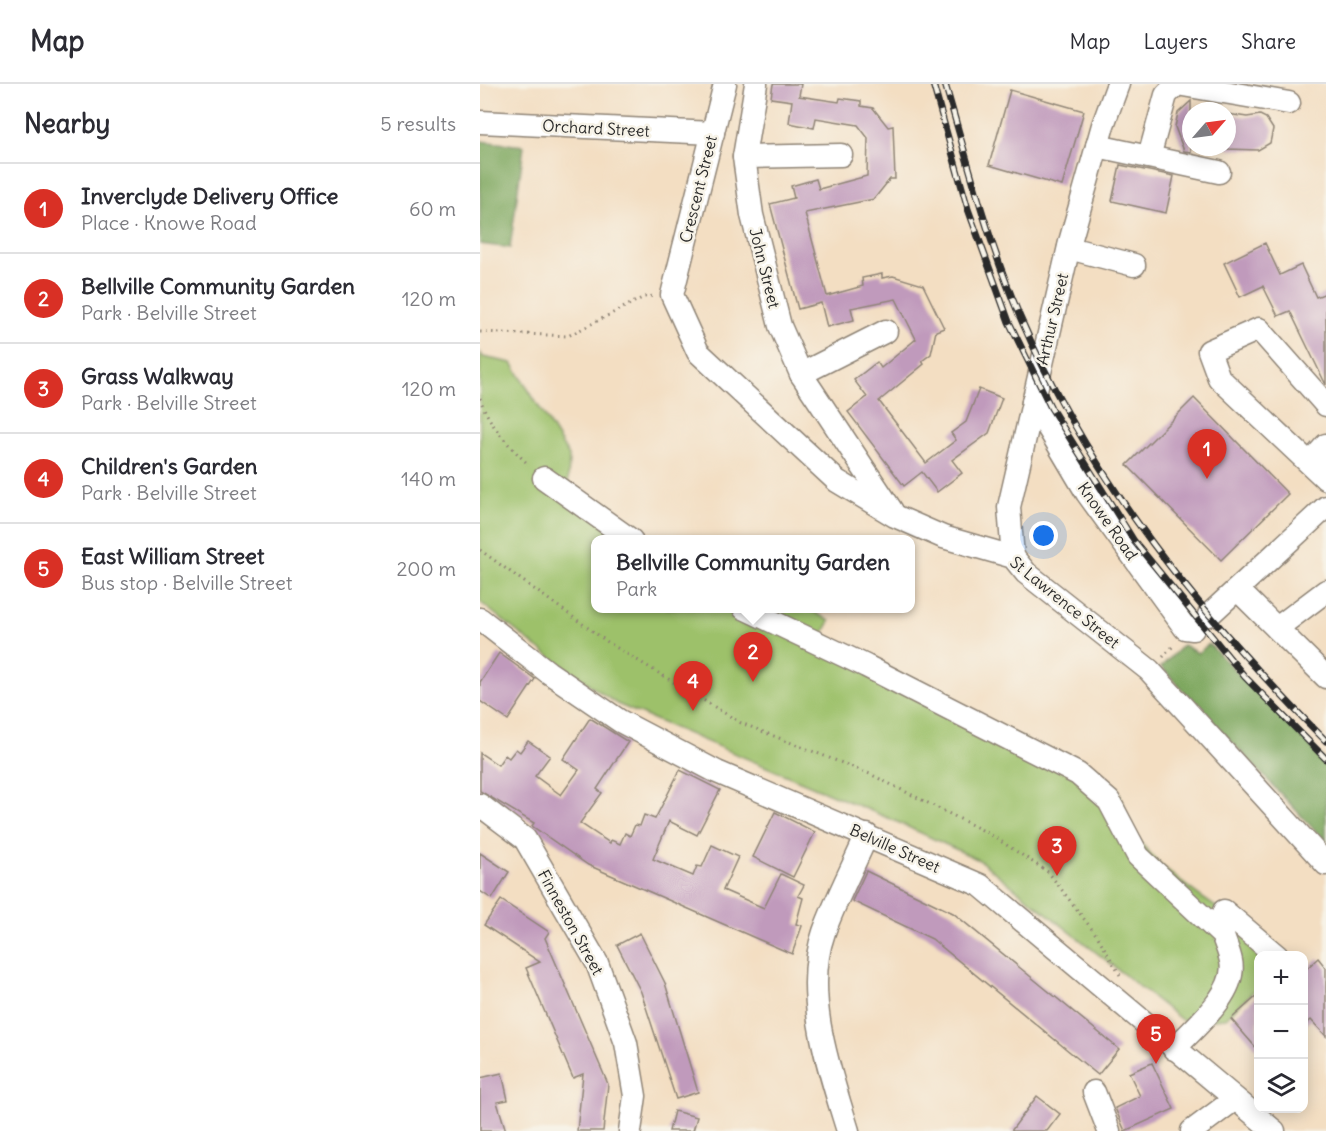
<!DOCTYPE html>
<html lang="en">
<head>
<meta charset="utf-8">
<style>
  body { margin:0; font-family:Delius,sans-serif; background:#f7f7f7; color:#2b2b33 }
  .controls { position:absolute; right:18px; bottom:18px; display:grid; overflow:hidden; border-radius:12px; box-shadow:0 3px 15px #0003 }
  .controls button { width:54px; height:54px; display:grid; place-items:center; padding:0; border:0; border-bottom:2px solid #e1e1e2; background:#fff; color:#2b2b33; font:30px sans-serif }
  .compass { position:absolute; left:702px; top:18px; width:54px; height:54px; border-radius:50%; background:#fff; box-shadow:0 3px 15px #0003; rotate:62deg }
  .you { position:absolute; left:564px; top:452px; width:21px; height:21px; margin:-15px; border:4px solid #fff; border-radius:50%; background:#1a73e8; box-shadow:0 0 0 9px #1a73e833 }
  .badge { display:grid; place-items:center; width:39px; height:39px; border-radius:50%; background:#d93025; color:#fff; font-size:20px; font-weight:700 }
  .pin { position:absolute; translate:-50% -50px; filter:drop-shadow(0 2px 3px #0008) }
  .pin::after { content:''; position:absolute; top:32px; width:21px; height:18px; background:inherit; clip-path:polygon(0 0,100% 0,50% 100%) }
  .popup { position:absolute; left:111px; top:451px; width:324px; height:78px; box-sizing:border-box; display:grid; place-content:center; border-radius:12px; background:#fff; filter:drop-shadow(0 2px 4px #0005); font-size:20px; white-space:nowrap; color:#7c7c81 }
  .popup b { font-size:22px; color:#2b2b33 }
  .popup::after { content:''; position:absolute; left:50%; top:100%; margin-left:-12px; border:12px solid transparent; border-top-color:#fff }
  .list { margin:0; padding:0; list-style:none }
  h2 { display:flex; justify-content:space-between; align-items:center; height:78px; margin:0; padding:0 24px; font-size:26px }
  h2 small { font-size:20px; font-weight:400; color:#7c7c81 }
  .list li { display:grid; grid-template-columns:39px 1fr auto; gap:18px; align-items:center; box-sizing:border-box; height:90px; padding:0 24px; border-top:2px solid #e1e1e2 }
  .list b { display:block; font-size:22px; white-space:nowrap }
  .list p { margin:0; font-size:20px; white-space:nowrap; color:#7c7c81 }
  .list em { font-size:20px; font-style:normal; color:#7c7c81 }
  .icon { flex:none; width:33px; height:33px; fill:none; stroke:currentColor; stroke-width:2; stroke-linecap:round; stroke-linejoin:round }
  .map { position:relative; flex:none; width:846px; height:1047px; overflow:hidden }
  header { display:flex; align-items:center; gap:36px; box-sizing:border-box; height:84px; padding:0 30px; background:#fff; border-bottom:2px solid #e1e1e2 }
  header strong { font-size:28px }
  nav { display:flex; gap:33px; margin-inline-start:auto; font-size:21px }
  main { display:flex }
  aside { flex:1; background:#fff }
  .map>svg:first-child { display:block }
  .green { fill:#9dc16b; stroke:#64764b; stroke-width:1.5 }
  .forest { fill:#7ea75f; stroke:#546945; stroke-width:1.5 }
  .building { fill:#c09abc }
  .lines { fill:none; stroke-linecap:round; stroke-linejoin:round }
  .minor-casing { stroke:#8f8476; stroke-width:25 }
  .path { stroke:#8f8476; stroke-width:3; stroke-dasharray:1.5 4.5; stroke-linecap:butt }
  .minor { stroke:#fff; stroke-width:22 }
  .rail-casing { stroke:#2b2b2b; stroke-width:7 }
  .rail { stroke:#f7f3e8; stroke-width:4.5; stroke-dasharray:14; stroke-linecap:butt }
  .labels { text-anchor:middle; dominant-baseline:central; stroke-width:5; stroke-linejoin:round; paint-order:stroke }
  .street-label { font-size:16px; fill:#2b2b2b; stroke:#f7f3e8 }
</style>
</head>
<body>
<header>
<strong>Map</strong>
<nav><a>Map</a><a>Layers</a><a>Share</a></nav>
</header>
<main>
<aside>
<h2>Nearby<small>5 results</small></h2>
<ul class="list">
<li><span class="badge">1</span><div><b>Inverclyde Delivery Office</b><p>Place · Knowe Road</p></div><em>60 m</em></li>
<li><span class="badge">2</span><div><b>Bellville Community Garden</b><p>Park · Belville Street</p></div><em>120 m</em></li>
<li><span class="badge">3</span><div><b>Grass Walkway</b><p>Park · Belville Street</p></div><em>120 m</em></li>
<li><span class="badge">4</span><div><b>Children's Garden</b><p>Park · Belville Street</p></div><em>140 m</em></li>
<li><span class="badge">5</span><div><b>East William Street</b><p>Bus stop · Belville Street</p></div><em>200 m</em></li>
</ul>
</aside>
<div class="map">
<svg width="846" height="1047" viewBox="0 0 846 1047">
  <rect width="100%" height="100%" fill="#f7f3e8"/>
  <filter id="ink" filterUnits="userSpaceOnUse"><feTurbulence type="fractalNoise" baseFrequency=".0167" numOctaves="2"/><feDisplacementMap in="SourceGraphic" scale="12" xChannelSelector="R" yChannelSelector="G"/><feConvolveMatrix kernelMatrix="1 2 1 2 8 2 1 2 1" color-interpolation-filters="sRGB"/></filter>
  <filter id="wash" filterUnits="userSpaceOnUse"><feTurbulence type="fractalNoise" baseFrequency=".008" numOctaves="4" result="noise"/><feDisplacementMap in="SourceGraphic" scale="24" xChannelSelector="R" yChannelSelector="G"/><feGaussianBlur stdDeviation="1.35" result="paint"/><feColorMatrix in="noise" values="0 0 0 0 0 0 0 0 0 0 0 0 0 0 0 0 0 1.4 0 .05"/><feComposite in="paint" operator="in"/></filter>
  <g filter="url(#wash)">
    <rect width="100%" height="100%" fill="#f3dec2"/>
    <!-- green -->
    <path class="green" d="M0,268L3,273L32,279L89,372L88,399L157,445L166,455L116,456V524L329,525L350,537L343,550L637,704C643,718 647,734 654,748C678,792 767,843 810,871L778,872V903L746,934L703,937L499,776L415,737L137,620L55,562L0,518Z"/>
    <!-- forest -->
    <g class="forest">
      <polygon points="0,57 44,62 30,164 0,160"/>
      <polygon points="729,560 846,678 846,758 681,583 703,561 718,569"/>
    </g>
    <g id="blocks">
      <!-- building -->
      <g class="building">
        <polygon points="293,0 321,0 319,12 359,18 360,14 381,17 381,22 393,24 408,43 413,42 415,95 410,95 394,115 325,129 347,212 383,202 382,194 402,190 402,194 413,192 443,201 464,244 456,247 451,270 442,277 444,280 399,317 446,379 476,356 471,349 486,338 499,305 522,314 509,349 472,376 482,389 457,408 442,388 424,402 368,328 387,313 374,296 397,278 401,284 436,255 416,215 371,224 374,236 347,243 341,219 318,225 290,120 314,114 311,102 336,95 339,105 387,92 388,54 378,41 336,34 334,44 309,39 312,17 291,14"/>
        <polygon points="530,6 604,27 582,102 509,81"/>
        <polygon points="711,17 711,68 704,67 695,43 698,29"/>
        <polygon points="747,30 767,33 780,31 786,34 793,45 790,59 778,66 747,65"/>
        <polygon points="640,81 694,92 686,129 632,117"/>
        <polygon points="785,159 800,191 821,181 836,213 846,209 846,301 810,227 798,232 783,202 760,213 744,179"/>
        <polygon points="714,314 808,410 741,476 647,381"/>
        <polygon points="19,569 55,595 28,636 0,617 0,598"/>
        <polygon points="110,634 148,658 117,705 122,709 100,739 130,759 131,756 140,760 145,749 150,752 155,741 160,742 164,731 175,735 200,686 240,706 217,751 189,737 173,775 213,792 217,782 222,783 232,761 258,773 243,806 284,824 301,790 324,801 318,812 323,814 316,840 322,842 312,870 108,781 52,742 54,739 0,707 0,669 18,681 25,671 29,674 36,665 40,668 48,657 70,672 55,692 81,711 99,686 83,675"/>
        <polygon points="295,728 335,748 313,793 273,773"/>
        <polygon points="0,769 29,788 12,815 0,807"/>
        <polygon points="386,787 473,829 639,965 618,991 452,855 372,817"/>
        <polygon points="21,816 69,848 65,854 128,1000 123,1047 97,1047 103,990 93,994 46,884 60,878 4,841"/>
        <polygon points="160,849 185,899 218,1008 196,1015 161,908 137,861"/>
        <polygon points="838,874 846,884 846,952 831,936 824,942 824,887"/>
        <polygon points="778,911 778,966 751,935"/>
        <polygon points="672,979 694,1025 645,1047 635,1024 660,1012 649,989"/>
        <polygon points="22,989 28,1016 17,1018 26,1047 0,1047 0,994"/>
        <polygon points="557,1012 580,1030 567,1047 531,1047"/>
        <polygon points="194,1027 217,1033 213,1047 189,1047"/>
      </g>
    </g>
  </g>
  <g filter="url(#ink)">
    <use href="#blocks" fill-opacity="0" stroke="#8f8476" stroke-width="1.5"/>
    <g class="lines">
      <!-- minor casing -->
      <g class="minor-casing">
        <g id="minor">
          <polyline points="245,0 192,211 218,268 357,397 415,432 463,453 533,473 546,489 669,586 846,780"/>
          <polyline points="276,0 264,73 272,131 300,242 321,290 412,427"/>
          <polyline points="0,38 233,49"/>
          <polyline points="617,62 739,88"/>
          <polyline points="264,73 361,71"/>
          <polyline points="669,73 686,11 697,0 809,19"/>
          <polyline points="589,164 654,181"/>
          <polyline points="321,290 406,247"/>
          <polyline points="553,318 607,409 705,544 713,545"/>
          <polyline points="846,321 779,245 729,267 739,294 846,395"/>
          <polyline points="830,379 846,361"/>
          <polyline points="64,394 151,456"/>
          <polyline points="533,473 529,423 590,158 623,41 638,0"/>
          <polyline points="758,506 846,593"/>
          <polyline points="264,524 386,582 598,690 629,717 658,772 743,852"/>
          <polyline points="729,531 846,423"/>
          <polyline points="0,535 68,588 140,637 237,688 500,801 794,1047"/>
          <polyline points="797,544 846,507"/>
          <polyline points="0,721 45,755 117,879 146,959 155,1012 150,1047"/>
          <path d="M694,965C714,944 758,908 751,877C747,857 736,848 744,827L797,872"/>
          <polyline points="614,1008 629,1047"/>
          <path d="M368,1047C350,988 322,910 344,848C356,815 373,783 387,751"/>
          <polyline points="712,1047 755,1015"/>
        </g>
      </g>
      <!-- path -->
      <g class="path">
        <polyline points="0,248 88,252 164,213 175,212"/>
        <path d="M0,314C8,340 29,362 49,381"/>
        <polyline points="0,466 129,559 261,639 390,690 508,749 568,788 618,853 640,891"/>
        <polyline points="683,573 695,560"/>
      </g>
      <!-- minor -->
      <use href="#minor" class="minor"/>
      <!-- rail casing -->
      <g class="rail-casing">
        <g id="rail">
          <polyline points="453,0 488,125 529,238 571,324 654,457 765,593 846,675"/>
          <path d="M465,0C488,78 508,158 540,233C611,397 721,532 846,657"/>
        </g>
      </g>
      <!-- rail -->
      <use href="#rail" class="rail"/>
    </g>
  </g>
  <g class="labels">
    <!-- street labels -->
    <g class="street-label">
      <text transform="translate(116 44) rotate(3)">Orchard Street</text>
      <text transform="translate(218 105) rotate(-76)">Crescent Street</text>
      <text transform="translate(285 184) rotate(76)">John Street</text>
      <text transform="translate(572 235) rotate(-77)">Arthur Street</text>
      <text transform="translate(628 437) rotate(55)">Knowe Road</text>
      <text transform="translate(585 518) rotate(39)">St Lawrence Street</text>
      <text transform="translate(415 764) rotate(24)">Belville Street</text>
      <text transform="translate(91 838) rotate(61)">Finneston Street</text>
    </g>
  </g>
</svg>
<div class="controls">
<button>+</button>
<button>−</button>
<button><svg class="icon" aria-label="layers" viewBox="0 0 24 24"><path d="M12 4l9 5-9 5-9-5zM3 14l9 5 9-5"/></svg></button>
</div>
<svg class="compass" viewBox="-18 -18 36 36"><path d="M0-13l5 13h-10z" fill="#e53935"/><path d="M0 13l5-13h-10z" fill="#7c7c81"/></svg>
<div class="you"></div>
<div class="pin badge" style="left:727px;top:395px">1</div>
<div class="pin badge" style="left:273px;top:598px">2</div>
<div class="popup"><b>Bellville Community Garden</b>Park</div>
<div class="pin badge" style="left:577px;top:792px">3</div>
<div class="pin badge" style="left:213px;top:627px">4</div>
<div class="pin badge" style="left:676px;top:980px">5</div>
</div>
</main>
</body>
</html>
